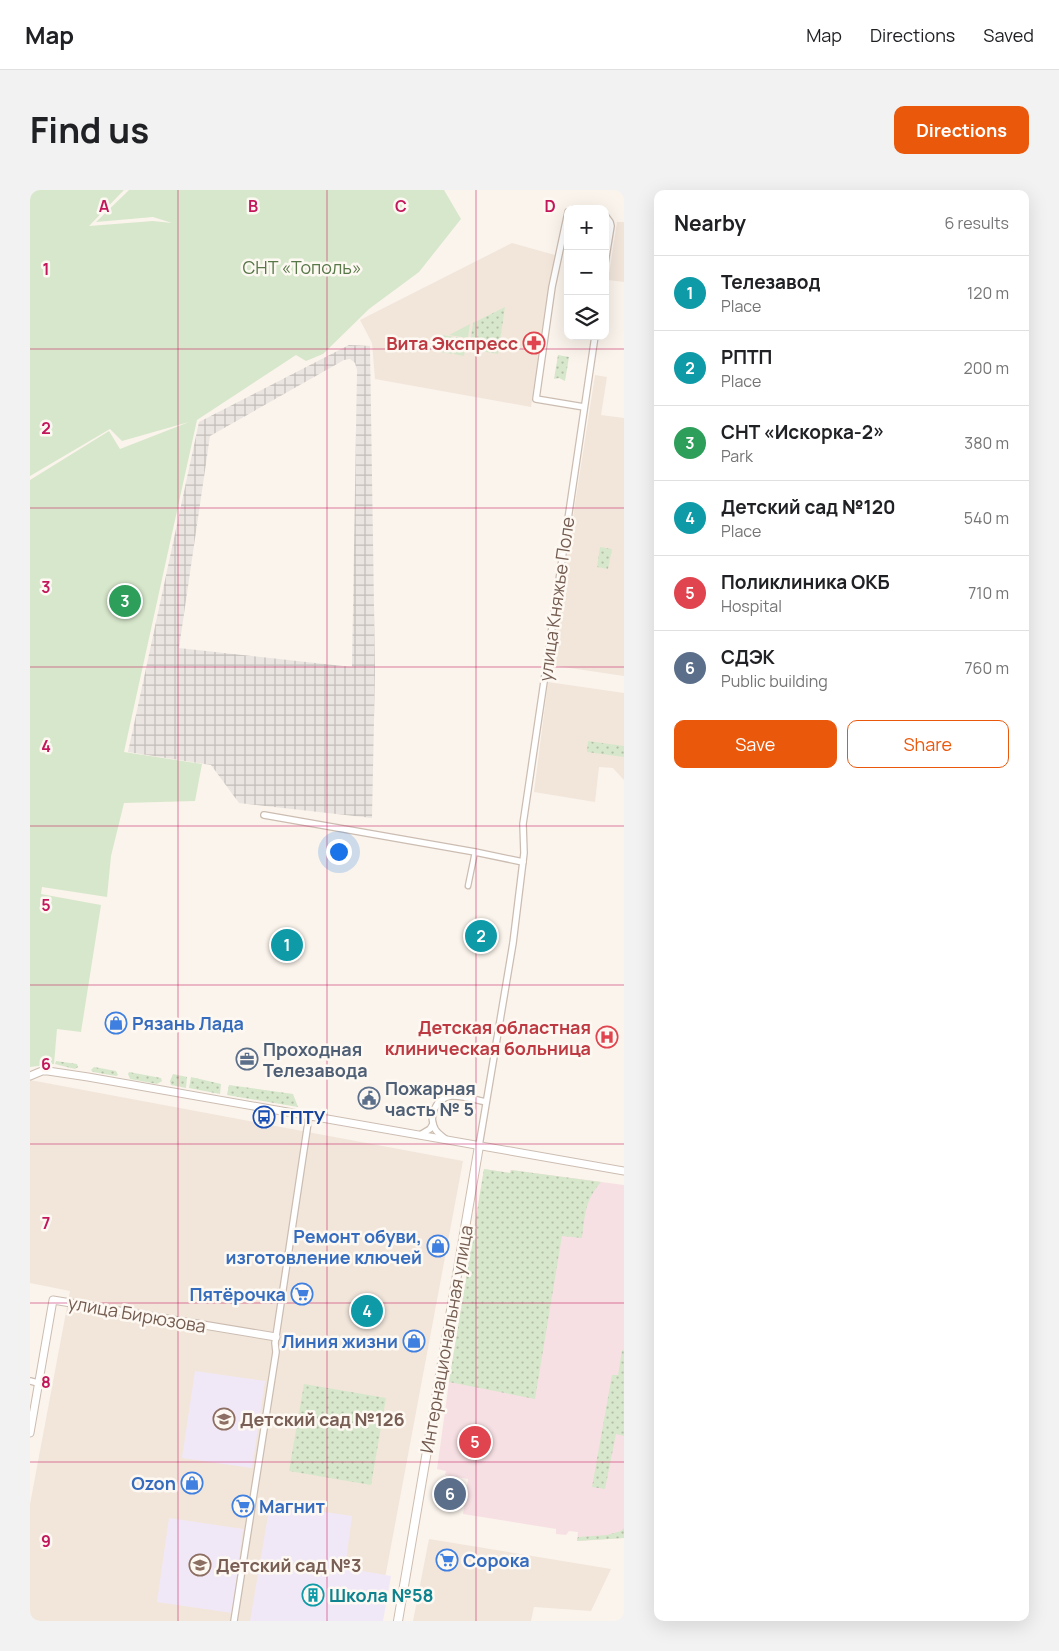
<!DOCTYPE html>
<html lang="en">
<head>
<meta charset="utf-8">
<style>
  body { margin:0; font-family:Manrope,sans-serif; background:#f2f2f2; color:#202124 }
  .controls { position:absolute; right:15px; top:15px; display:grid; overflow:hidden; border-radius:10px; box-shadow:0 5px 20px #0002 }
  .controls button { width:45px; height:45px; display:grid; place-items:center; padding:0; border:0; border-bottom:1px solid #e0e0e0; background:#fff; color:#202124; font:25px sans-serif }
  .you { position:absolute; left:308px; top:661px; width:18px; height:18px; margin:-12px; border:4px solid #fff; border-radius:50%; background:#1a73e8; box-shadow:0 0 0 8px #1a73e833 }
  .badge { display:grid; place-items:center; width:32px; height:32px; border-radius:50%; background:#ea580c; color:#fff; font-size:16px; font-weight:700 }
  .pin { position:absolute; translate:-50% -50%; border:2px solid #fff; box-shadow:0 1px 5px #0006 }
  .list { margin:0; padding:0; list-style:none }
  h2 { display:flex; justify-content:space-between; align-items:center; height:65px; margin:0; padding:0 20px; font-size:21px }
  h2 small { font-size:16px; font-weight:400; color:#757577 }
  .list li { display:grid; grid-template-columns:32px 1fr auto; gap:15px; align-items:center; box-sizing:border-box; height:75px; padding:0 20px; border-top:1px solid #e0e0e0 }
  .list b { display:block; font-size:19px; white-space:nowrap }
  .list p { margin:0; font-size:16px; white-space:nowrap; color:#757577 }
  .list em { font-size:16px; font-style:normal; color:#757577 }
  .actions { display:flex; gap:10px; padding:15px 20px }
  .actions a { flex:1; padding:11px 0; border:1px solid #ea580c; border-radius:10px; text-align:center; font-size:18px; color:#ea580c }
  .actions .main { background:#ea580c; color:#fff }
  .icon { flex:none; width:28px; height:28px; fill:none; stroke:currentColor; stroke-width:2; stroke-linecap:round; stroke-linejoin:round }
  .map { position:relative; flex:none; width:594px; height:1431px; overflow:hidden; border-radius:10px }
  header { display:flex; align-items:center; gap:30px; box-sizing:border-box; height:70px; padding:0 25px; background:#fff; border-bottom:1px solid #e0e0e0 }
  header strong { font-size:24px }
  nav { display:flex; gap:28px; margin-inline-start:auto; font-size:18px }
  .intro { display:flex; align-items:center; justify-content:space-between; box-sizing:border-box; height:120px; padding:0 30px }
  h1 { margin:0; font-size:35px }
  .button { padding:12px 22px; border-radius:10px; background:#ea580c; color:#fff; font-size:18px; font-weight:700 }
  main { display:flex; gap:30px; padding:0 30px }
  aside { flex:1; background:#fff; border-radius:10px; box-shadow:0 5px 20px #0002 }
  .map>svg:first-child { display:block }
  .residential { fill:#f2e6db }
  .industrial { fill:url(#industrial-grid); fill-rule:evenodd }
  .education { fill:#f1e8f7 }
  .medical { fill:#f7e0e3 }
  .grass { fill:url(#grass-dots) }
  .garden { fill:#d7e7cb }
  .lines { fill:none; stroke-linecap:round; stroke-linejoin:round }
  .pedestrian-casing { stroke:#ccbdb2; stroke-width:7 }
  .minor-casing { stroke:#ccbdb2; stroke-width:8 }
  .tertiary-casing { stroke:#ccbdb2; stroke-width:9 }
  .secondary-casing { stroke:#cebdb0; stroke-width:10 }
  .pedestrian { stroke:#fff; stroke-width:4.5 }
  .minor { stroke:#fff; stroke-width:5.5 }
  .tertiary { stroke:#fff; stroke-width:7 }
  .secondary { stroke:#fff; stroke-width:8 }
  .grid { fill:none; stroke:#c2185b; stroke-width:1; stroke-opacity:0.55 }
  .labels { text-anchor:middle; dominant-baseline:central; stroke-width:5; stroke-linejoin:round; paint-order:stroke }
  .park-label { font-size:18px; fill:#59784a; stroke:#fdf9f2 }
  .health-label { font-size:18px; font-weight:bold; fill:#be3a42; stroke:#fdf9f2; text-anchor:end }
  .street-label { font-size:18px; fill:#745c51; stroke:#fdf9f2 }
  .shop-label { font-size:18px; font-weight:bold; fill:#366cbe; stroke:#fdf9f2; text-anchor:end }
  .service-label { font-size:18px; font-weight:bold; fill:#4e5e75; stroke:#fdf9f2; text-anchor:start }
  .transit-label { font-size:18px; font-weight:bold; fill:#164399; stroke:#fdf9f2; text-anchor:start }
  .education-label { font-size:18px; font-weight:bold; fill:#785e54; stroke:#fdf9f2; text-anchor:start }
  .culture-label { font-size:18px; font-weight:bold; fill:#0d838f; stroke:#fdf9f2; text-anchor:start }
  .grid-label { font-size:16px; text-anchor:middle; font-weight:bold; fill:#c2185b; stroke:#fdf9f2; stroke-width:5; stroke-linejoin:round; paint-order:stroke }
</style>
</head>
<body>
<header>
<strong>Map</strong>
<nav><a>Map</a><a>Directions</a><a>Saved</a></nav>
</header>
<div class="intro"><h1>Find us</h1><a class="button">Directions</a></div>
<main>
<div class="map">
<svg width="594" height="1431" viewBox="0 0 594 1431">
  <defs>
    <pattern id="industrial-grid" width="8" height="8" patternUnits="userSpaceOnUse" patternTransform="scale(1.25)"><rect width="8" height="8" fill="#ebe5e1"/><path d="M0 4h8M4 0v8" fill="none" stroke="#c3bdb9"/></pattern>
    <pattern id="grass-dots" width="8" height="8" patternUnits="userSpaceOnUse" patternTransform="scale(1.25)"><rect width="8" height="8" fill="#d7e7cb"/><path d="M2 2h.1M6 6h.1" fill="none" stroke="#b3bea7" stroke-width="1.8" stroke-linecap="round"/></pattern>
  </defs>
  <rect width="100%" height="100%" fill="#fbf4ec"/>
  <!-- residential -->
  <g class="residential">
    <polygon points="587,32 594,32 594,92 578,90"/>
    <polygon points="482,53 525,65 501,217 345,189 342,153 330,130"/>
    <polygon points="565,185 577,187 571,225 594,228 594,486 520,475"/>
    <polygon points="518,492 594,503 594,590 583,578 569,577 565,612 504,602"/>
    <polygon points="0,890 433,971 347,1431 0,1431 0,1314 40,1101 0,1093"/>
    <polygon points="399,1349 581,1379 561,1421 504,1417 501,1431 383,1431"/>
  </g>
  <!-- industrial -->
  <path class="industrial" d="M319,155L340,156L345,481L342,628L209,613L181,575L98,562L169,232ZM320,169L325,173L327,180L322,477L149,458L180,246L314,170Z"/>
  <!-- education -->
  <g class="education">
    <polygon points="165,1181 235,1191 222,1278 152,1268"/>
    <polygon points="240,1314 322,1326 315,1378 361,1386 353,1431 220,1431"/>
    <polygon points="139,1328 213,1339 202,1423 127,1412"/>
  </g>
  <!-- medical -->
  <polygon class="medical" points="454,979 480,983 481,980 594,995 594,1348 547,1351 548,1342 539,1341 536,1345 526,1344 526,1339 433,1324 438,1289 415,1285 416,1281 407,1279 419,1192"/>
  <!-- grass -->
  <g class="grass">
    <polygon points="475,117 468,164 439,159 443,133"/>
    <polygon points="528,165 539,167 535,191 529,188 524,189"/>
    <polygon points="570,357 582,359 578,379 567,377"/>
    <polygon points="558,551 594,556 594,567 557,562"/>
    <polygon points="26,871 47,874 48,877 45,879 25,874"/>
    <polygon points="64,877 86,881 88,885 86,886 63,882 61,880"/>
    <polygon points="99,882 131,888 132,891 127,894 100,889 98,884"/>
    <polygon points="143,884 157,887 156,898 141,895 140,891"/>
    <polygon points="161,887 191,894 190,904 159,898"/>
    <polygon points="199,895 263,904 268,917 197,905"/>
    <path d="M454,979L480,983L481,980L571,992C555,1010 555,1025 552,1048L532,1046L505,1209L419,1192Z"/>
    <polygon points="592,1160 594,1161 594,1246 586,1244 575,1299 562,1297 582,1185 588,1185"/>
    <polygon points="274,1194 356,1208 341,1295 259,1281"/>
    <polygon points="594,1338 594,1348 547,1351 548,1347 577,1345 591,1341"/>
  </g>
  <!-- garden -->
  <g class="garden">
    <polygon points="0,0 94,0 59,36 123,31 142,33 123,27 66,32 99,0 414,0 431,29 389,82 339,119 293,164 276,171 266,165 167,230 94,562 172,574 165,611 94,613 81,666 77,707 12,697 11,704 71,715 51,842 27,839 24,874 0,877 0,290 79,241 90,259 159,232 92,251 80,239 0,286"/>
    <polygon points="440,134 438,148 419,145"/>
    <polygon points="413,145 424,147 422,164 411,162"/>
    <polygon points="426,147 437,149 434,166 424,164"/>
  </g>
  <g class="lines">
    <!-- pedestrian casing -->
    <g class="pedestrian-casing">
      <polyline id="pedestrian" points="438,696 445,662"/>
    </g>
    <!-- minor casing -->
    <g class="minor-casing">
      <g id="minor">
        <polyline points="544,19 551,19"/>
        <polyline points="538,22 522,97 506,209 554,217"/>
        <polyline points="575,25 580,32 581,36 575,73"/>
        <polyline points="234,625 445,662 493,672"/>
        <polyline points="390,945 400,939 403,934"/>
        <path d="M417,950C413,947 408,944 405,939C398,926 406,908 421,906C433,905 446,910 456,912"/>
        <polyline points="449,956 483,753 494,663 493,634 565,146"/>
        <polyline points="0,1191 8,1193"/>
        <polyline points="204,1431 246,1162 245,1153 279,926"/>
      </g>
    </g>
    <!-- tertiary casing -->
    <g class="tertiary-casing">
      <g id="tertiary">
        <polyline points="0,886 12,881 18,881 58,887 594,981"/>
        <polyline points="0,1243 23,1110 246,1147"/>
      </g>
    </g>
    <!-- secondary casing -->
    <g class="secondary-casing">
      <polyline id="secondary" points="368,1431 449,956"/>
    </g>
    <!-- pedestrian -->
    <use href="#pedestrian" class="pedestrian"/>
    <!-- minor -->
    <use href="#minor" class="minor"/>
    <!-- tertiary -->
    <use href="#tertiary" class="tertiary"/>
    <!-- secondary -->
    <use href="#secondary" class="secondary"/>
  </g>
  <!-- grid -->
  <path class="grid" d="M148,0V1431M297,0V1431M446,0V1431M0,159H594M0,318H594M0,477H594M0,636H594M0,795H594M0,954H594M0,1113H594M0,1272H594"/>
  <!-- icons -->
  <defs>
    <g id="pharmacy-ring" transform="scale(1.125)"><circle r="9.5" fill="#fdf9f2" stroke="#e0444e" stroke-width="1.5"/><path d="M-2-6h4v4h4v4h-4v4h-4v-4h-4v-4h4Z" fill="#e0444e"/></g>
    <g id="shop-ring" transform="scale(1.125)"><circle r="9.5" fill="#fdf9f2" stroke="#3f7fe0" stroke-width="1.5"/><path d="M-5-2.5h2.3a2.7 3.5 0 0 1 5.4 0H5L5.5 6h-11ZM-1.5-2.5h3a1.5 2.3 0 0 0-3 0Z" fill="#3f7fe0"/></g>
    <g id="hospital-ring" transform="scale(1.125)"><circle r="9.5" fill="#fdf9f2" stroke="#e0444e" stroke-width="1.5"/><path d="M-5-5h3v3.5h4V-5h3V5h-3V1.5h-4V5h-3Z" fill="#e0444e"/></g>
    <g id="office-ring" transform="scale(1.125)"><circle r="9.5" fill="#fdf9f2" stroke="#5c6f8a" stroke-width="1.5"/><path d="M-6-3h4V-5.5h4V-3h4V5H-6ZM-1-4.5V-3h2v-1.5ZM-6 0V1H6V0Z" fill="#5c6f8a"/></g>
    <g id="civic-ring" transform="scale(1.125)"><circle r="9.5" fill="#fdf9f2" stroke="#5c6f8a" stroke-width="1.5"/><path d="M-.6-6.5H3V-4.5H.6V-3L4-1V1h2V6H-6V1h2V-1L-.6-3ZM-1.2 2.5V6h2.4V2.5Z" fill="#5c6f8a"/></g>
    <g id="bus-ring" transform="scale(1.125)"><circle r="9.5" fill="#fdf9f2" stroke="#1a4fb4" stroke-width="1.5"/><path d="M-5-6H5V4H4V6H2V4H-2V6H-4V4H-5ZM-3.5-4V0h7V-4ZM-3.5 1.2v1.5H-2V1.2ZM2 1.2v1.5H3.5V1.2Z" fill="#1a4fb4"/></g>
    <g id="supermarket-ring" transform="scale(1.125)"><circle r="9.5" fill="#fdf9f2" stroke="#3f7fe0" stroke-width="1.5"/><path d="M-6-5.5h2.5l.6 2H6L4.5 2H-2.5L-4.4-4H-6ZM-1.5 3.2a1.3 1.3 0 1 0 .1 0ZM3 3.2a1.3 1.3 0 1 0 .1 0Z" fill="#3f7fe0"/></g>
    <g id="school-ring" transform="scale(1.125)"><circle r="9.5" fill="#fdf9f2" stroke="#8d6e63" stroke-width="1.5"/><path d="M0-5L7-2L0 1L-7-2ZM-4 1L0 2.5L4 1V4Q0 6-4 4Z" fill="#8d6e63"/></g>
    <g id="building-ring" transform="scale(1.125)"><circle r="9.5" fill="#fdf9f2" stroke="#0f9aa8" stroke-width="1.5"/><path d="M-4-6H4V6H1V3H-1V6H-4ZM-2.5-4.3h1.7v1.8h-1.7ZM.8-4.3h1.7v1.8H.8ZM-2.5-1h1.7V.8h-1.7ZM.8-1h1.7V.8H.8Z" fill="#0f9aa8"/></g>
  </defs>
  <g fill-rule="evenodd">
    <use href="#pharmacy-ring" x="504" y="153"/>
    <use href="#shop-ring" x="86" y="833"/>
    <use href="#hospital-ring" x="577" y="847"/>
    <use href="#office-ring" x="217" y="869"/>
    <use href="#civic-ring" x="339" y="908"/>
    <use href="#bus-ring" x="234" y="927"/>
    <use href="#shop-ring" x="408" y="1056"/>
    <use href="#supermarket-ring" x="272" y="1104"/>
    <use href="#shop-ring" x="384" y="1151"/>
    <use href="#school-ring" x="194" y="1229"/>
    <use href="#shop-ring" x="162" y="1293"/>
    <use href="#supermarket-ring" x="213" y="1316"/>
    <use href="#supermarket-ring" x="417" y="1370"/>
    <use href="#school-ring" x="170" y="1375"/>
    <use href="#building-ring" x="283" y="1405"/>
  </g>
  <g class="labels">
    <!-- park labels -->
    <g class="park-label">
      <text x="272" y="77">СНТ «Тополь»</text>
    </g>
    <!-- health labels -->
    <g class="health-label">
      <text x="488" y="153">Вита Экспресс</text>
      <text x="561" y="837">Детская областная<tspan x="561" dy="21">клиническая больница</tspan></text>
    </g>
    <!-- street labels -->
    <g class="street-label">
      <text transform="translate(526 409) rotate(-82)">улица Княжье Поле</text>
      <text transform="translate(107 1124) rotate(10)">улица Бирюзова</text>
      <text transform="translate(416 1149) rotate(-80)">Интернациональная улица</text>
    </g>
    <!-- shop labels -->
    <g class="shop-label">
      <text x="102" y="833" text-anchor="start">Рязань Лада</text>
      <text x="392" y="1046">Ремонт обуви,<tspan x="392" dy="21">изготовление ключей</tspan></text>
      <text x="256" y="1104">Пятёрочка</text>
      <text x="368" y="1151">Линия жизни</text>
      <text x="146" y="1293">Ozon</text>
      <text x="229" y="1316" text-anchor="start">Магнит</text>
      <text x="433" y="1370" text-anchor="start">Сорока</text>
    </g>
    <!-- service labels -->
    <g class="service-label">
      <text x="233" y="859">Проходная<tspan x="233" dy="21">Телезавода</tspan></text>
      <text x="355" y="898">Пожарная<tspan x="355" dy="21">часть № 5</tspan></text>
    </g>
    <!-- transit labels -->
    <g class="transit-label">
      <text x="250" y="927">ГПТУ</text>
    </g>
    <!-- education labels -->
    <g class="education-label">
      <text x="210" y="1229">Детский сад №126</text>
      <text x="186" y="1375">Детский сад №3</text>
    </g>
    <!-- culture labels -->
    <g class="culture-label">
      <text x="299" y="1405">Школа №58</text>
    </g>
  </g>
  <g class="grid-label">
    <text x="74" y="22">A</text>
    <text x="223" y="22">B</text>
    <text x="371" y="22">C</text>
    <text x="520" y="22">D</text>
    <text x="16" y="85">1</text>
    <text x="16" y="244">2</text>
    <text x="16" y="403">3</text>
    <text x="16" y="562">4</text>
    <text x="16" y="721">5</text>
    <text x="16" y="880">6</text>
    <text x="16" y="1039">7</text>
    <text x="16" y="1198">8</text>
    <text x="16" y="1357">9</text>
  </g>
</svg>
<div class="controls">
<button>+</button>
<button>−</button>
<button><svg class="icon" aria-label="layers" viewBox="0 0 24 24"><path d="M12 4l9 5-9 5-9-5zM3 14l9 5 9-5"/></svg></button>
</div>
<div class="you"></div>
<div class="pin badge" style="left:257px;top:755px;background:#0f9aa8">1</div>
<div class="pin badge" style="left:451px;top:746px;background:#0f9aa8">2</div>
<div class="pin badge" style="left:95px;top:411px;background:#2e9e5b">3</div>
<div class="pin badge" style="left:337px;top:1121px;background:#0f9aa8">4</div>
<div class="pin badge" style="left:445px;top:1252px;background:#e0444e">5</div>
<div class="pin badge" style="left:420px;top:1304px;background:#5c6f8a">6</div>
</div>
<aside>
<h2>Nearby<small>6 results</small></h2>
<ul class="list">
<li><span class="badge" style="background:#0f9aa8">1</span><div><b>Телезавод</b><p>Place</p></div><em>120 m</em></li>
<li><span class="badge" style="background:#0f9aa8">2</span><div><b>РПТП</b><p>Place</p></div><em>200 m</em></li>
<li><span class="badge" style="background:#2e9e5b">3</span><div><b>СНТ «Искорка-2»</b><p>Park</p></div><em>380 m</em></li>
<li><span class="badge" style="background:#0f9aa8">4</span><div><b>Детский сад №120</b><p>Place</p></div><em>540 m</em></li>
<li><span class="badge" style="background:#e0444e">5</span><div><b>Поликлиника ОКБ</b><p>Hospital</p></div><em>710 m</em></li>
<li><span class="badge" style="background:#5c6f8a">6</span><div><b>СДЭК</b><p>Public building</p></div><em>760 m</em></li>
</ul>
<div class="actions"><a class="main">Save</a><a>Share</a></div>
</aside>
</main>
</body>
</html>
